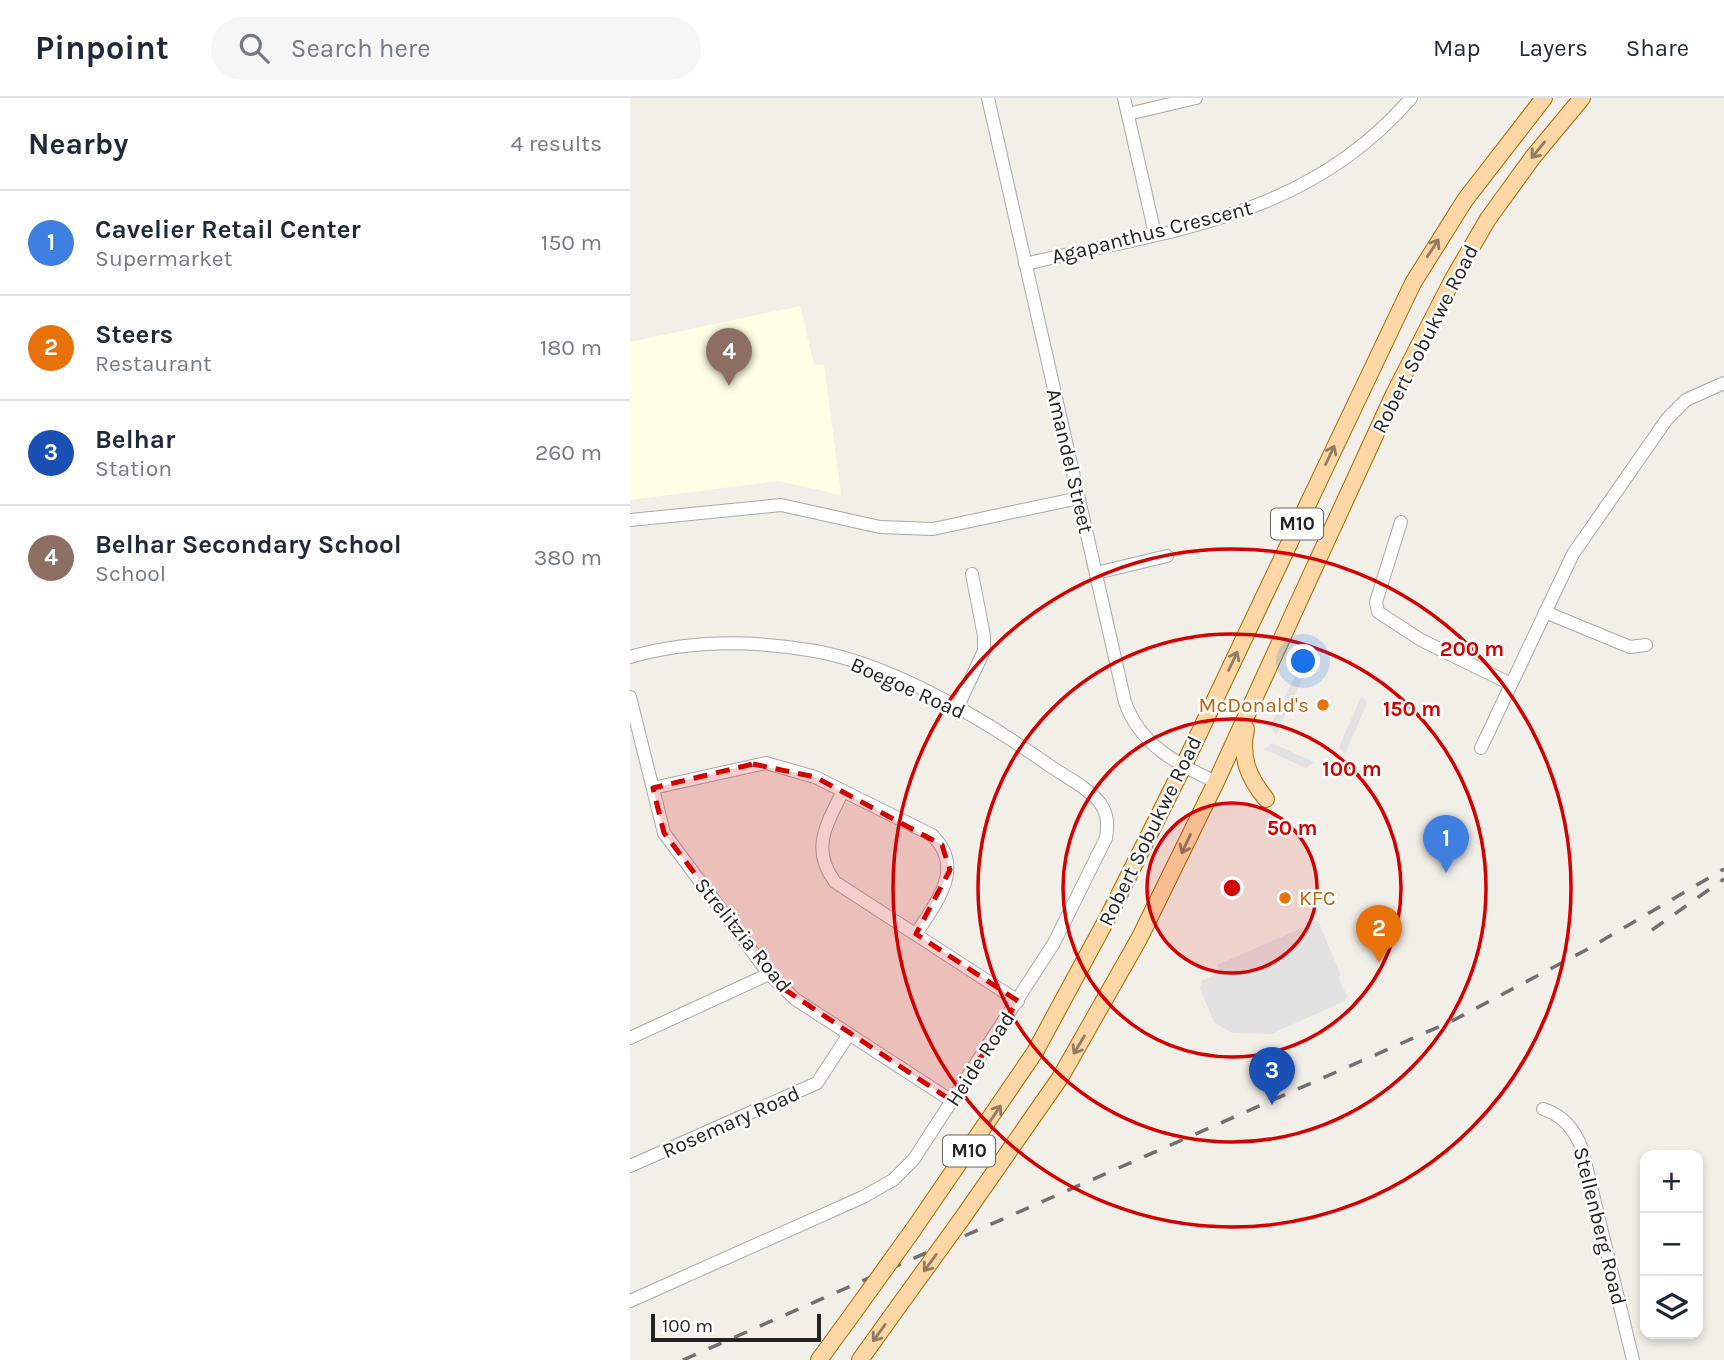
<!DOCTYPE html>
<html lang="en">
<head>
<meta charset="utf-8">
<style>
  body { margin:0; font-family:Karla,sans-serif; background:#f6f6f7; color:#1f2937 }
  .controls { position:absolute; right:21px; bottom:21px; display:grid; overflow:hidden; border-radius:14px; box-shadow:0 4px 10px #0003 }
  .controls button { width:63px; height:63px; display:grid; place-items:center; padding:0; border:0; border-bottom:2px solid #e0e1e3; background:#fff; color:#1f2937; font:35px sans-serif }
  .scale { position:absolute; left:21px; bottom:18px; width:170px; box-sizing:border-box; padding-left:7px; border:4px solid #222; border-top:0; font-size:19px; line-height:24px; white-space:nowrap; color:#222; -webkit-text-stroke:5px #fff; paint-order:stroke }
  .you { position:absolute; left:674px; top:564px; width:24px; height:24px; margin:-18px; border:5px solid #fff; border-radius:50%; background:#1a73e8; box-shadow:0 0 0 10px #1a73e833 }
  .badge { display:grid; place-items:center; width:46px; height:46px; border-radius:50%; background:#d40000; color:#fff; font-size:23px; font-weight:700 }
  .pin { position:absolute; translate:-50% -58px; filter:drop-shadow(0 2px 4px #0008) }
  .pin::after { content:''; position:absolute; top:37px; width:24px; height:21px; background:inherit; clip-path:polygon(0 0,100% 0,50% 100%) }
  .list { margin:0; padding:0; list-style:none }
  h2 { display:flex; justify-content:space-between; align-items:center; height:91px; margin:0; padding:0 28px; font-size:30px }
  h2 small { font-size:23px; font-weight:400; color:#747a83 }
  .list li { display:grid; grid-template-columns:46px 1fr auto; gap:21px; align-items:center; box-sizing:border-box; height:105px; padding:0 28px; border-top:2px solid #e0e1e3 }
  .list b { display:block; font-size:26px; white-space:nowrap }
  .list p { margin:0; font-size:23px; white-space:nowrap; color:#747a83 }
  .list em { font-size:23px; font-style:normal; color:#747a83 }
  .icon { flex:none; width:38px; height:38px; fill:none; stroke:currentColor; stroke-width:2; stroke-linecap:round; stroke-linejoin:round }
  .map { position:relative; flex:none; width:1094px; height:1262px; overflow:hidden }
  header { display:flex; align-items:center; gap:42px; box-sizing:border-box; height:98px; padding:0 35px; background:#fff; border-bottom:2px solid #e0e1e3 }
  header strong { font-size:33px }
  nav { display:flex; gap:38px; margin-inline-start:auto; font-size:24px }
  .search { width:490px; height:63px; background:#f6f6f7; display:flex; align-items:center; gap:18px; box-sizing:border-box; padding:0 24px; border-radius:38px; color:#747a83; font-size:26px }
  main { display:flex }
  aside { flex:1; background:#fff }
  .map>svg:first-child { display:block }
  .education { fill:#ffffe5 }
  .parking { fill:#e2e2e2 }
  .lines { fill:none; stroke-linecap:round; stroke-linejoin:round }
  .minor-casing { stroke:#a9a9a9; stroke-width:14 }
  .major-casing { stroke:#a06b00; stroke-width:18 }
  .minor { stroke:#fff; stroke-width:12 }
  .major { stroke:#fcd6a4; stroke-width:16 }
  .rail { stroke:#707070; stroke-width:3.5; stroke-dasharray:14 14; stroke-linecap:butt }
  .major-bridge-casing { stroke:#a06b00; stroke-width:18; stroke-linecap:butt }
  .major-bridge { stroke:#fcd6a4; stroke-width:16 }
  .oneway { stroke:#8f7c63 }
  .marked { fill:#d40000; fill-opacity:0.2; stroke:#d40000; stroke-width:5; stroke-dasharray:14 9; stroke-linejoin:round }
  .ring { fill:none; stroke:#d40000; stroke-width:3.5 }
  .food-dot { fill:#e8710a; stroke:#fff; stroke-width:2.5 }
  .labels { text-anchor:middle; dominant-baseline:central; stroke-width:5; stroke-linejoin:round; paint-order:stroke }
  .shield { fill:#fff; stroke:#646464; stroke-width:2 }
  .shield-label { font-size:19px; font-weight:bold; fill:#222 }
  .street-label { font-size:21px; fill:#222; stroke:#fff }
  .food-label { font-size:21px; fill:#c56008; stroke:#fff; text-anchor:end }
  .centre { fill:#d40000; stroke:#fff; stroke-width:3.5 }
  .ring-label { font-size:21px; text-anchor:middle; font-weight:bold; fill:#d40000; stroke:#fff; stroke-width:5; stroke-linejoin:round; paint-order:stroke }
</style>
</head>
<body>
<header>
<strong>Pinpoint</strong>
<div class="search"><svg class="icon" aria-label="search" viewBox="0 0 24 24"><circle cx="10" cy="10" r="6"/><path d="M15 15l6 6"/></svg>Search here</div>
<nav><a>Map</a><a>Layers</a><a>Share</a></nav>
</header>
<main>
<aside>
<h2>Nearby<small>4 results</small></h2>
<ul class="list">
<li><span class="badge" style="background:#3f7fe0">1</span><div><b>Cavelier Retail Center</b><p>Supermarket</p></div><em>150 m</em></li>
<li><span class="badge" style="background:#e8710a">2</span><div><b>Steers</b><p>Restaurant</p></div><em>180 m</em></li>
<li><span class="badge" style="background:#1a4fb4">3</span><div><b>Belhar</b><p>Station</p></div><em>260 m</em></li>
<li><span class="badge" style="background:#8d6e63">4</span><div><b>Belhar Secondary School</b><p>School</p></div><em>380 m</em></li>
</ul>
</aside>
<div class="map">
<svg width="1094" height="1262" viewBox="0 0 1094 1262">
  <rect width="100%" height="100%" fill="#f2efe9"/>
  <!-- education -->
  <polygon class="education" points="170,208 184,267 194,267 211,397 148,383 0,402 0,244"/>
  <!-- parking -->
  <g class="parking">
    <polygon points="675,559 679,566 646,637 640,628"/>
    <polygon points="732,597 737,605 715,656 709,649"/>
    <polygon points="642,645 684,664 676,670 634,651"/>
    <polygon points="688,823 711,877 708,879 717,898 715,903 641,936 602,935 584,924 570,891 571,883 590,874 587,867"/>
  </g>
  <g class="lines">
    <!-- minor casing -->
    <g class="minor-casing">
      <g id="minor">
        <path d="M358,0L495,604C510,647 547,666 586,684"/>
        <polyline points="494,0 525,136"/>
        <polyline points="498,16 566,0"/>
        <path d="M395,166C540,132 677,121 781,0"/>
        <polyline points="0,422 151,407 250,429 303,431 449,400"/>
        <polyline points="771,424 746,504 748,514 791,542 881,586"/>
        <polyline points="466,475 537,458"/>
        <polyline points="915,514 1000,549 1016,547"/>
        <path d="M0,559C60,542 123,542 185,553C267,568 355,622 423,670C438,680 458,690 470,705C478,716 478,727 476,740L424,845L284,1061L263,1082L233,1099L0,1203"/>
        <polyline points="0,599 34,735 139,876 165,901 322,1003"/>
        <polyline points="327,610 354,553 354,538 342,476"/>
        <polyline points="851,650 943,456 1037,321 1056,302 1094,285"/>
        <path d="M23,690L136,665L185,679L302,737C336,770 306,804 286,836"/>
        <path d="M213,693C197,726 180,751 205,784L388,903"/>
        <polyline points="0,940 139,876"/>
        <path d="M913,1011C933,1017 945,1032 952,1051L1003,1262"/>
        <polyline points="0,1068 187,985 219,936"/>
      </g>
    </g>
    <!-- major casing -->
    <g class="major-casing">
      <g id="major">
        <path d="M616,631C610,659 618,679 636,701"/>
        <polyline points="331,1122 430,980 509,841 586,684 764,296 823,181 858,121 903,59 952,0"/>
        <polyline points="283,1132 405,954 478,819 553,669 783,185 835,102 914,0"/>
        <polyline points="189,1262 224,1214"/>
        <polyline points="230,1262 268,1209"/>
      </g>
    </g>
    <!-- minor -->
    <use href="#minor" class="minor"/>
    <!-- major -->
    <use href="#major" class="major"/>
    <!-- rail -->
    <g class="rail">
      <polyline points="1022,832 1094,781"/>
      <polyline points="53,1262 822,923 956,852 1094,771"/>
    </g>
    <!-- major-bridge casing -->
    <g class="major-bridge-casing">
      <g id="major-bridge">
        <polyline points="268,1209 331,1122"/>
        <polyline points="224,1214 283,1132"/>
      </g>
    </g>
    <!-- major-bridge -->
    <use href="#major-bridge" class="major-bridge"/>
  </g>
  <!-- one-way arrows -->
  <defs><path id="oneway-shaft" d="M-6 0H5M1.5-3L5.5 0L1.5 3" fill="none" stroke-width="1.6" stroke-linecap="round" stroke-linejoin="round" transform="scale(1.75)"/></defs>
  <g class="oneway">
    <use href="#oneway-shaft" transform="translate(908 52) rotate(129)"/>
    <use href="#oneway-shaft" transform="translate(803 150) rotate(-57)"/>
    <use href="#oneway-shaft" transform="translate(700 357) rotate(-65)"/>
    <use href="#oneway-shaft" transform="translate(603 563) rotate(-65)"/>
    <use href="#oneway-shaft" transform="translate(556 746) rotate(115)"/>
    <use href="#oneway-shaft" transform="translate(449 947) rotate(121)"/>
    <use href="#oneway-shaft" transform="translate(365 1016) rotate(-56)"/>
    <use href="#oneway-shaft" transform="translate(300 1165) rotate(126)"/>
    <use href="#oneway-shaft" transform="translate(249 1235) rotate(126)"/>
  </g>
  <!-- marked area -->
  <path class="marked" d="M123,666L185,679L312,747L320,772L286,836L388,903L322,1003L151,889L34,735L23,690Z"/>
  <!-- distance rings -->
  <circle cx="602" cy="790" r="85" fill="#d40000" fill-opacity=".12"/>
  <g class="ring">
    <circle cx="602" cy="790" r="85"/>
    <circle cx="602" cy="790" r="169"/>
    <circle cx="602" cy="790" r="254"/>
    <circle cx="602" cy="790" r="339"/>
  </g>
  <!-- markers -->
  <g class="food-dot">
    <circle cx="693" cy="607" r="7"/>
    <circle cx="655" cy="800" r="7"/>
  </g>
  <g class="labels">
    <!-- shield labels -->
    <g class="shield">
      <rect x="641" y="410.5" width="52" height="31" rx="5"/>
      <rect x="313" y="1037.5" width="52" height="31" rx="5"/>
    </g>
    <g class="shield-label">
      <text x="667" y="426">M10</text>
      <text x="339" y="1053">M10</text>
    </g>
    <!-- street labels -->
    <g class="street-label">
      <text transform="translate(522 134) rotate(-14)">Agapanthus Crescent</text>
      <text transform="translate(795 241) rotate(-63)">Robert Sobukwe Road</text>
      <text transform="translate(440 363) rotate(77)">Amandel Street</text>
      <text transform="translate(278 590) rotate(24)">Boegoe Road</text>
      <text transform="translate(520 733) rotate(-64)">Robert Sobukwe Road</text>
      <text transform="translate(113 837) rotate(51)">Strelitzia Road</text>
      <text transform="translate(350 961) rotate(-57)">Heide Road</text>
      <text transform="translate(101 1024) rotate(-24)">Rosemary Road</text>
      <text transform="translate(970 1128) rotate(76)">Stellenberg Road</text>
    </g>
    <!-- food labels -->
    <g class="food-label">
      <text x="679" y="607">McDonald's</text>
      <text x="669" y="800" text-anchor="start">KFC</text>
    </g>
  </g>
  <circle cx="602" cy="790" r="10" class="centre"/>
  <g class="ring-label">
    <text x="842" y="558">200 m</text>
    <text x="782" y="618">150 m</text>
    <text x="722" y="678">100 m</text>
    <text x="662" y="737">50 m</text>
  </g>
</svg>
<div class="controls">
<button>+</button>
<button>−</button>
<button><svg class="icon" aria-label="layers" viewBox="0 0 24 24"><path d="M12 4l9 5-9 5-9-5zM3 14l9 5 9-5"/></svg></button>
</div>
<div class="scale">100 m</div>
<div class="you"></div>
<div class="pin badge" style="left:816px;top:775px;background:#3f7fe0">1</div>
<div class="pin badge" style="left:749px;top:865px;background:#e8710a">2</div>
<div class="pin badge" style="left:642px;top:1007px;background:#1a4fb4">3</div>
<div class="pin badge" style="left:99px;top:288px;background:#8d6e63">4</div>
</div>
</main>
</body>
</html>
